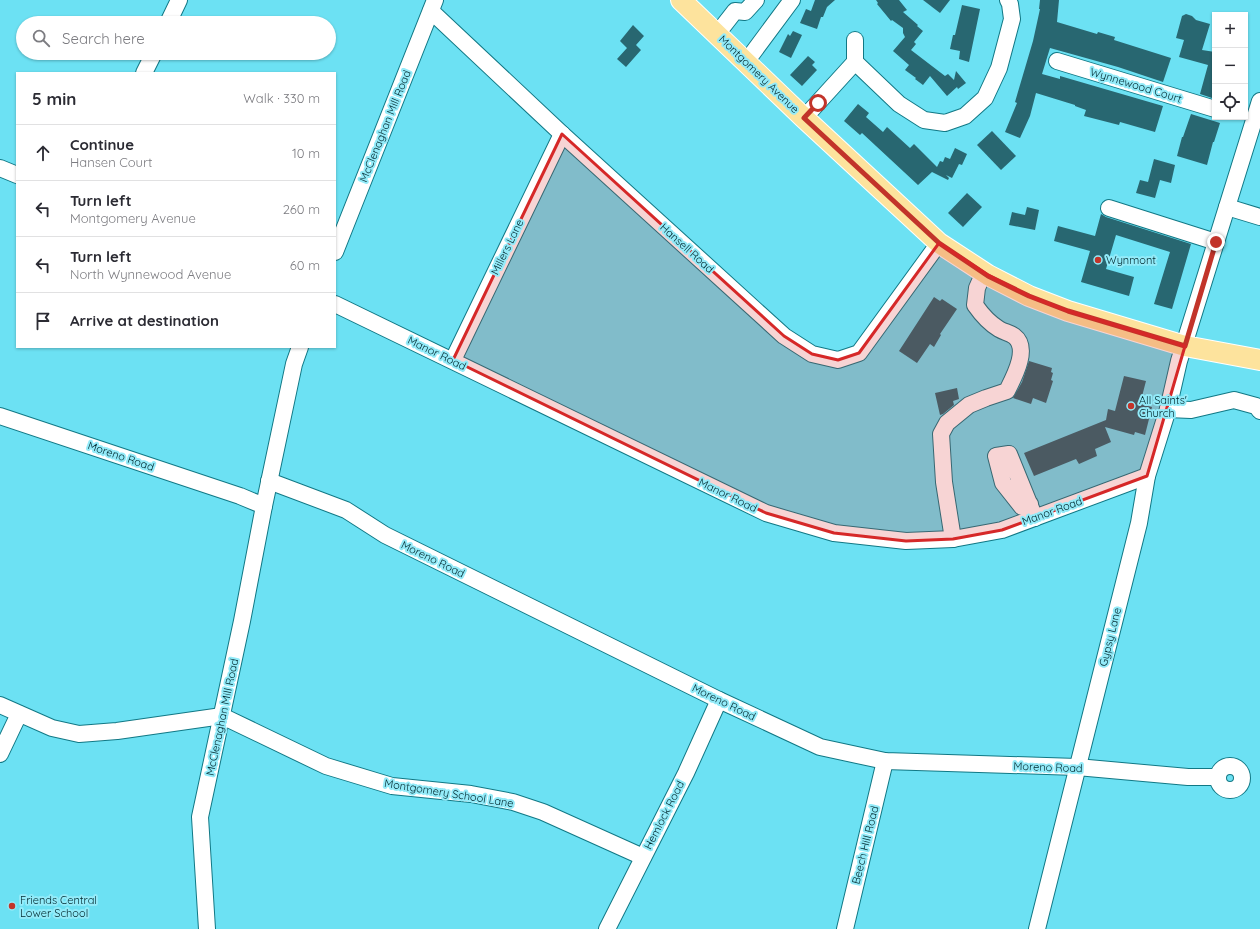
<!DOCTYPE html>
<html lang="en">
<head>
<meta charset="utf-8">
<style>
  body { margin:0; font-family:Quicksand,sans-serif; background:#f7f7f7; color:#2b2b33 }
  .controls { position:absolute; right:12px; top:12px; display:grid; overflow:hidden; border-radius:0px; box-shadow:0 1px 3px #0004 }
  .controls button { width:36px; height:36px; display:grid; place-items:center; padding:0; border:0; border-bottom:1px solid #e1e1e2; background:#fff; color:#2b2b33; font:20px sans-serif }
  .stop { position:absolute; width:12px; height:12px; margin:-9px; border:3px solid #c2342a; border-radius:50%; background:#fff }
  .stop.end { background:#c2342a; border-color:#fff; box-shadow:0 1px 4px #0008 }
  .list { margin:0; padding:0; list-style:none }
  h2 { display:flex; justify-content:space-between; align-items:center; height:52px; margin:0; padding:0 16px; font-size:17px }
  h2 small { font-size:13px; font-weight:400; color:#7c7c81 }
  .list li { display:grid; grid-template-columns:26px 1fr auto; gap:12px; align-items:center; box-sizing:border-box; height:56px; padding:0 16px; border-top:1px solid #e1e1e2 }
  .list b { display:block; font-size:15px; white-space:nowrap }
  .list p { margin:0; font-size:13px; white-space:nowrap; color:#7c7c81 }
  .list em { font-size:13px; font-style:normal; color:#7c7c81 }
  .icon { flex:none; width:22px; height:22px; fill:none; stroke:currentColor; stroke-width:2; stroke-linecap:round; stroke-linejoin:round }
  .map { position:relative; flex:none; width:1260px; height:929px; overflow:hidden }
  .search { position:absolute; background:#fff; box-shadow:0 1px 3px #0004; left:16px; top:16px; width:320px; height:44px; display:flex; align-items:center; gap:10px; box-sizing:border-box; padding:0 14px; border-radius:22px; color:#7c7c81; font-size:15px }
  .panel { position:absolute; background:#fff; box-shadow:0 1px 3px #0004; left:16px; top:72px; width:320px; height:276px; border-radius:0px }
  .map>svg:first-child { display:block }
  .building { fill:#286771 }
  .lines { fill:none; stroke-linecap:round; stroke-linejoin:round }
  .minor-casing { stroke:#117885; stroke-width:18 }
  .major-casing { stroke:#fff; stroke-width:22 }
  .minor { stroke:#fff; stroke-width:16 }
  .major { stroke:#fde39d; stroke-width:20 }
  .route { stroke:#c2342a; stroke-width:5 }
  .marked { fill:#d62828; fill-opacity:0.2; stroke:#d62828; stroke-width:3; stroke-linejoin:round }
  .poi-dot { fill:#c2342a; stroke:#93ebf9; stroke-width:1.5 }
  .labels { text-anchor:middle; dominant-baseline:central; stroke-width:4; stroke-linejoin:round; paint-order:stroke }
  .street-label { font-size:11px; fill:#00282e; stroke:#93ebf9 }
  .poi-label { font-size:11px; fill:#00282e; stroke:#93ebf9; text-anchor:start }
</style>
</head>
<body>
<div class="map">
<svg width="1260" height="929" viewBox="0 0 1260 929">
  <rect width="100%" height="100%" fill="#6ce1f3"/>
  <!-- building -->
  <g class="building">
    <polygon points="815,0 835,0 827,7 823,17 821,17 817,29 800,23 806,9 811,11"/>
    <polygon points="876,0 899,0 907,10 903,12 918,25 917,26 923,31 914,42 916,44 911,50 945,76 948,74 954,80 956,71 966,83 958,89 957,87 947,96 930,76 923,85 915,79 916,78 905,70 909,65 893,51 905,37 903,33 903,28 892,20 891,21 877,4 878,3"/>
    <polygon points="923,0 950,0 940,13"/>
    <polygon points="1040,0 1059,0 1057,22 1097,34 1098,32 1115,37 1114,40 1171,58 1163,82 1118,67 1050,48 1042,74 1060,79 1060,76 1163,106 1155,132 1120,122 1119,125 1084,116 1086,110 1075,106 1075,105 1036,93 1030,116 1020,138 1005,132 1017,103 1015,102 1033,41 1040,9 1039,9"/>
    <polygon points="962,5 980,9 969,62 959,59 960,51 950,49 953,35 955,35"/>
    <polygon points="1186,14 1192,16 1196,20 1210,24 1202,50 1215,52 1215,99 1200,94 1208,65 1179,57 1184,40 1176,38 1182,16"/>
    <polygon points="633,25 644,36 636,45 641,50 626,67 617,59 627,48 620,41"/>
    <polygon points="793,31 802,35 791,58 779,52 788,34 790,36"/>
    <polygon points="808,56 815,62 812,65 817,70 802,86 790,75"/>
    <polygon points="858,104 869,113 866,117 883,132 887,127 910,148 914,144 937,167 940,161 943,162 945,157 950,159 955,148 967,154 962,165 959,164 952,178 946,175 949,178 948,180 932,172 918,185 862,133 860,135 844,121"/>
    <polygon points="1191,114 1220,123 1214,142 1213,142 1207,165 1177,156 1182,137 1183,137"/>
    <polygon points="992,131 1016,156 1001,170 977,145"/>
    <polygon points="1154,159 1175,165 1171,183 1160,180 1155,198 1136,193 1140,180 1148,182"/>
    <polygon points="967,193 982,207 963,227 948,213"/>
    <polygon points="1027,207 1039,210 1035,230 1009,225 1012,212 1025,215"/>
    <polygon points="1101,214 1106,217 1191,244 1172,309 1154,304 1170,252 1116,235 1106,269 1134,277 1129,296 1081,282 1090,251 1054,241 1058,226 1095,236"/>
    <polygon points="934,297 940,301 942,299 957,309 940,334 941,335 934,347 930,344 917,363 899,351"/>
    <polygon points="1029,361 1052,368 1051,372 1053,373 1051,380 1053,381 1046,403 1033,398 1031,404 1013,398 1022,382"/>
    <polygon points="1124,376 1146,381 1140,404 1152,407 1145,435 1135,432 1134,435 1105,427 1111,442 1095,449 1097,456 1079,464 1076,459 1034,476 1024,453 1106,420 1108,409 1115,411"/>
    <polygon points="957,388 959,399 953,401 954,405 943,414 940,415 935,393"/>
  </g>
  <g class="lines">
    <!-- minor casing -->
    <g class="minor-casing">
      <g id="minor">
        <polyline points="431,11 562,134 784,336 812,354 838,360 859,353 939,243"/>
        <polyline points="168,23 179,0"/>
        <polyline points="717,34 735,11 745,12 756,0"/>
        <polyline points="1057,61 1215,109"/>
        <polyline points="746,62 792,0"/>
        <polyline points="855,62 855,40"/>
        <polyline points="144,73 154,53"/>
        <polyline points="804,118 855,62 899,104 924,120 945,123 965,116 985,98 999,68 1012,19 1010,4 1008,0"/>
        <polyline points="0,168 17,175"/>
        <polyline points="1227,207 1260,217"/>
        <polyline points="1109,208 1216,242"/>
        <polyline points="335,252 435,0"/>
        <polyline points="335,304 766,513 834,533 906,541 953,539 1002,530 1147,476"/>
        <polyline points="453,360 562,134"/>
        <polyline points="1168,409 1191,410 1234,400 1256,406 1260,411"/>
        <polyline points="0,416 240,496 264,506"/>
        <polyline points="269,481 346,510 385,535 719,700 820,747 885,761 1077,767 1188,777 1218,777"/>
        <polyline points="1030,504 1022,507 1003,483 996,456 1009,454 1035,518"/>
        <path d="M953,539L944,482L941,434L947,423L969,405L986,398L1007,391C1014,377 1030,348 1014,336C1010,333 1004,332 999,329C989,323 982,315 975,305L977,288L984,272"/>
        <polyline points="0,705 52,728 79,734 117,731 222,716 326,766 392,786 471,794 513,802 543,812 643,857"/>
        <polyline points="0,754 19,714"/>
        <circle cx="1230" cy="778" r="12"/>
        <polyline points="207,929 200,817 242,621 264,506 294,364 300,347"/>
        <polyline points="607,929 686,773 719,700"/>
        <polyline points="845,929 885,761"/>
        <polyline points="1037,929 1139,523 1147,476 1168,409 1179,361 1260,101"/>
      </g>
    </g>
    <!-- major casing -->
    <g class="major-casing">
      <polyline id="major" points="681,0 804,118 939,243 988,275 1029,296 1068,311 1185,346 1260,360"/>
    </g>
    <!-- minor -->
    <use href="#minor" class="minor"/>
    <!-- major -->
    <use href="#major" class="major"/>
  </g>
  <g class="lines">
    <!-- route -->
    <polyline class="route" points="818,103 804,118 939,243 988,276 1029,296 1068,311 1185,346 1216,242"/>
  </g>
  <!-- marked area -->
  <path class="marked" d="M562,134L784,336L812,354L838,360L859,353L939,243L988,275L1029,296L1068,311L1185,346L1147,476L1002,530L953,539L906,541L834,533L766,513L453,360Z"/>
  <!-- markers -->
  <g class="poi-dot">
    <circle cx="1098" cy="260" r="4"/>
    <circle cx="1131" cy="406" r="4"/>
    <circle cx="12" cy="906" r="4"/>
  </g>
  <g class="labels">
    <!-- street labels -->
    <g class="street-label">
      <text transform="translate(759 74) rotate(44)">Montgomery Avenue</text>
      <text transform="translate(1136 85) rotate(17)">Wynnewood Court</text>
      <text transform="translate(385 126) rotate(-68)">McClenaghan Mill Road</text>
      <text transform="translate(507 247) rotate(-64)">Millers Lane</text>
      <text transform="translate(687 248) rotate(42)">Hansell Road</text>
      <text transform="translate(437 353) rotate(26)">Manor Road</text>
      <text transform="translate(121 456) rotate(19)">Moreno Road</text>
      <text transform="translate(728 495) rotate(26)">Manor Road</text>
      <text transform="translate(1052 511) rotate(-20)">Manor Road</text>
      <text transform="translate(433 559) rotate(26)">Moreno Road</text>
      <text transform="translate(1110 637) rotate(-76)">Gypsy Lane</text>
      <text transform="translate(724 702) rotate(26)">Moreno Road</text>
      <text transform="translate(222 717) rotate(-78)">McClenaghan Mill Road</text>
      <text transform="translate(1048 767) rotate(2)">Moreno Road</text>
      <text transform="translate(449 793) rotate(9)">Montgomery School Lane</text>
      <text transform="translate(664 815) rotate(-63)">Hemlock Road</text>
      <text transform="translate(865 845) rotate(-76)">Beech Hill Road</text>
    </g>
    <!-- poi labels -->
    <g class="poi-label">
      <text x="1106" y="260">Wynmont</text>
      <text x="1139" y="400">All Saints'<tspan x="1139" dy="13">Church</tspan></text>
      <text x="20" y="900">Friends Central<tspan x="20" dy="13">Lower School</tspan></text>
    </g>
  </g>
</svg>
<div class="controls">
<button>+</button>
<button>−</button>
<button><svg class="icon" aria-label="locate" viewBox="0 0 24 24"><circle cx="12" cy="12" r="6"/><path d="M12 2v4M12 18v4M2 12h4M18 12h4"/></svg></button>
</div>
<div class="stop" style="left:818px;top:103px"></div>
<div class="stop end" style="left:1216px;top:242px"></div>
<div class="search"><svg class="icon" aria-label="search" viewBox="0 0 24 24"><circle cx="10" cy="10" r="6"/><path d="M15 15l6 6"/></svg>Search here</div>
<section class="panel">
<h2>5 min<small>Walk · 330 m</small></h2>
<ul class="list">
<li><svg class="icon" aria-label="ahead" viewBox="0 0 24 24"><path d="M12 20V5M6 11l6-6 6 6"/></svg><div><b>Continue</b><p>Hansen Court</p></div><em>10 m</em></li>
<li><svg class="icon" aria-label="left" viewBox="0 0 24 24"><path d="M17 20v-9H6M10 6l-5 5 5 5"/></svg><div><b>Turn left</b><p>Montgomery Avenue</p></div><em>260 m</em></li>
<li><svg class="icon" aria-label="left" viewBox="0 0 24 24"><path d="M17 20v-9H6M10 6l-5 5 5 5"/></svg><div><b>Turn left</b><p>North Wynnewood Avenue</p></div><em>60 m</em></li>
<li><svg class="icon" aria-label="arrive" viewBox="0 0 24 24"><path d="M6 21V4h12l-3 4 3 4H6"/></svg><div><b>Arrive at destination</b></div></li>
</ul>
</section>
</div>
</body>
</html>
